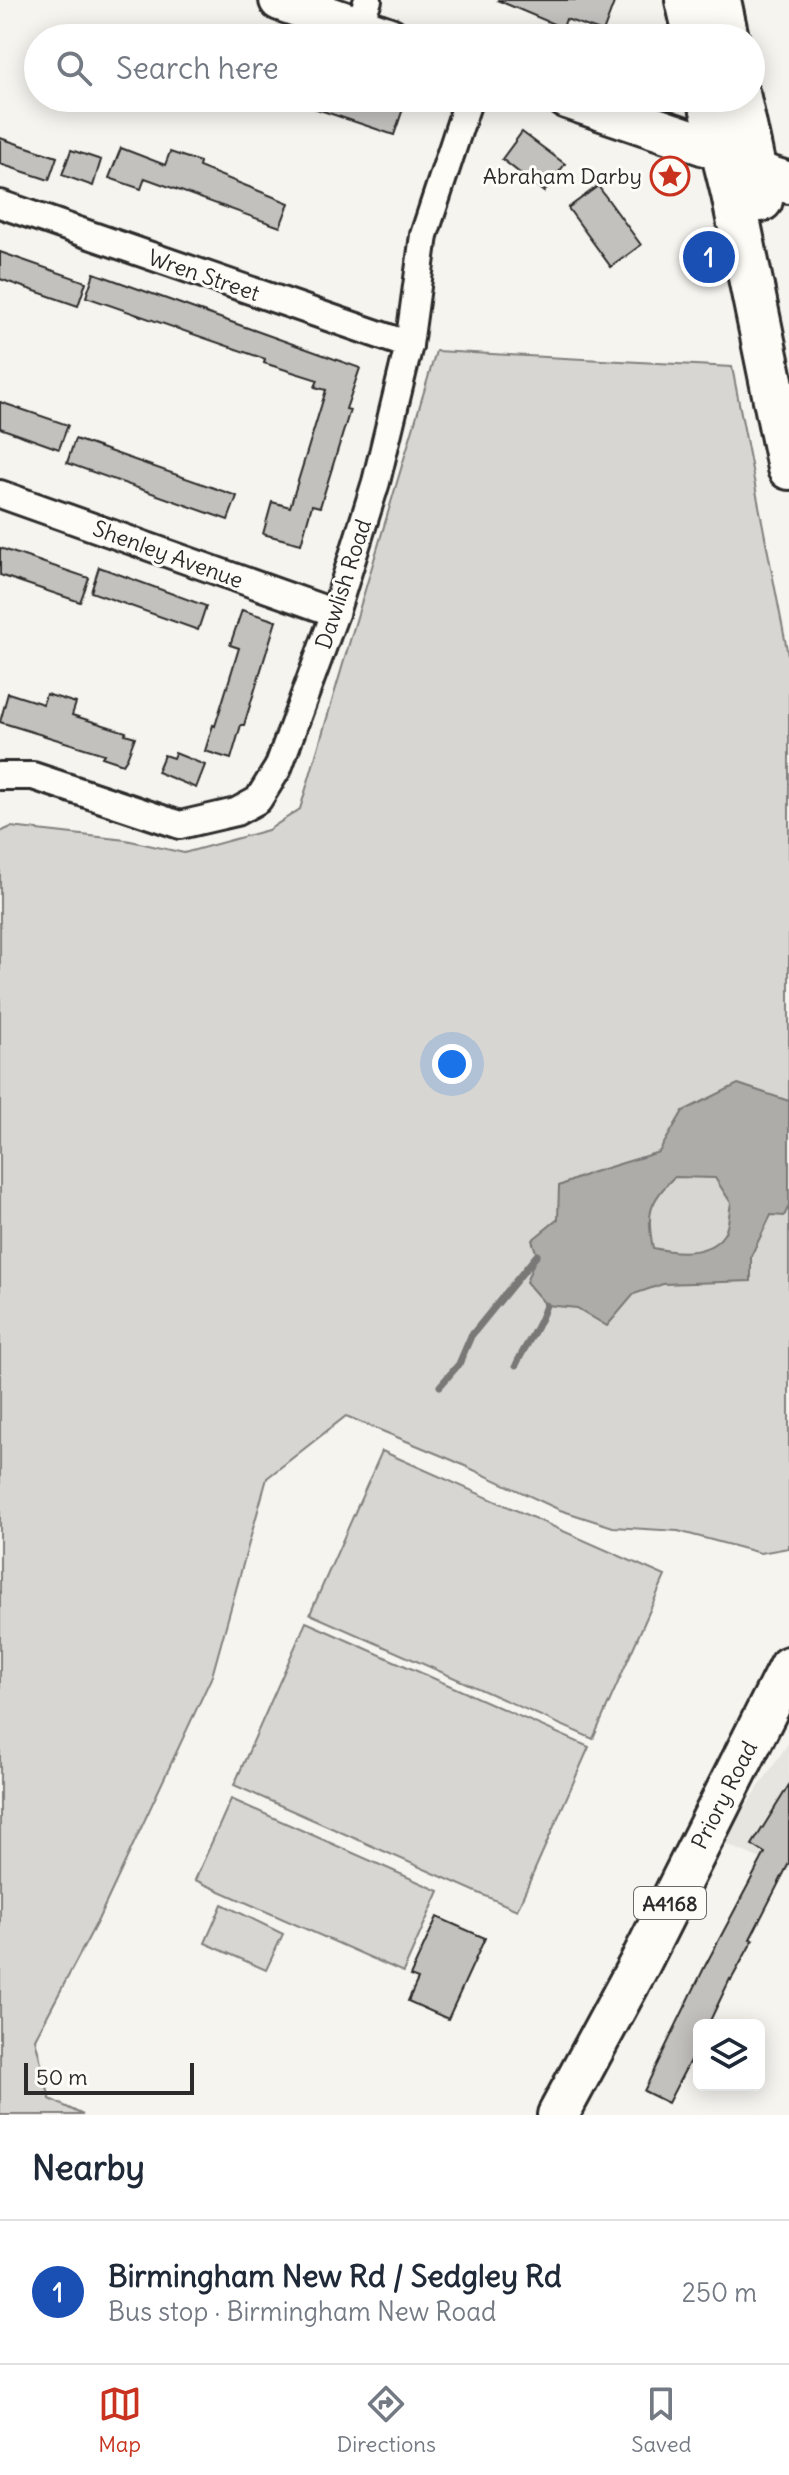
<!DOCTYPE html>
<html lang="en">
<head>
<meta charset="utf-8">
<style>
  body { margin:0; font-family:Delius,sans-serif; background:#f2f2f3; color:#1f2937 }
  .controls { position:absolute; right:24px; bottom:24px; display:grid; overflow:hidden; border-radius:12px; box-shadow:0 4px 20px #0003 }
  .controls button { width:72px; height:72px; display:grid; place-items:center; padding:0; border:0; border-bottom:2px solid #e0e1e3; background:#fff; color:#1f2937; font:40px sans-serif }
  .scale { position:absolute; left:24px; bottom:20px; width:170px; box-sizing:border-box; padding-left:8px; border:4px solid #2b2b2b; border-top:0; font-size:22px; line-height:28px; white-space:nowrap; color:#2b2b2b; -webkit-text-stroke:6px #fdfcf7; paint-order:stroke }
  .you { position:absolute; left:452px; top:1064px; width:28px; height:28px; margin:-20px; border:6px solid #fff; border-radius:50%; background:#1a73e8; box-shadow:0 0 0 12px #1a73e833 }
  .badge { display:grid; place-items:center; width:52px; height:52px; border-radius:50%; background:#c8321e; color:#fff; font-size:26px; font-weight:700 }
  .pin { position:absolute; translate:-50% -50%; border:4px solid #fff; box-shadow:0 2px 8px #0006 }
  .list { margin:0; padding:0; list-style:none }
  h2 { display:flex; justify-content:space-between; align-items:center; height:104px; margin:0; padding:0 32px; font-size:34px }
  h2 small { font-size:26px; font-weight:400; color:#747a83 }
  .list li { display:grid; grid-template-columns:52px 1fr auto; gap:24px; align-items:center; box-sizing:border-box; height:144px; padding:0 32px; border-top:2px solid #e0e1e3 }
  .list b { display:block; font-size:30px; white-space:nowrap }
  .list p { margin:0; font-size:26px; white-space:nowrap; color:#747a83 }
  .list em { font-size:26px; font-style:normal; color:#747a83 }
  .icon { flex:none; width:44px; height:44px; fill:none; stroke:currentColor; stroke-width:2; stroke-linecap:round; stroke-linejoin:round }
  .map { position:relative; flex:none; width:789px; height:2115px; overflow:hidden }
  .search { position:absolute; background:#fff; box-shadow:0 4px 20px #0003; left:24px; right:24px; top:24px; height:88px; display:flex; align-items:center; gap:20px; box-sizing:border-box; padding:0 28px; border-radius:44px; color:#747a83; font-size:30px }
  .sheet { height:248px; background:#fff }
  nav { display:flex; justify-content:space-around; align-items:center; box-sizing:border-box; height:112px; border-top:2px solid #e0e1e3; background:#fff; font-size:22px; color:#747a83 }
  nav a { display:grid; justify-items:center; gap:4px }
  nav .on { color:#c8321e }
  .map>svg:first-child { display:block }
  .built { fill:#e6e5e0 }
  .green { fill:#d7d6d2; stroke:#81807e; stroke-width:2 }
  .water { fill:#adaca9; stroke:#797877; stroke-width:2; fill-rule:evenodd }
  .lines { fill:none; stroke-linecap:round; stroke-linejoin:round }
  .stream { stroke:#797877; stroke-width:7 }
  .building { fill:#c2c1be; stroke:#2b2b2b; stroke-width:2 }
  .minor-casing { stroke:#2b2b2b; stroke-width:32 }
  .primary-casing { stroke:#2b2b2b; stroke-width:46 }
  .trunk-casing { stroke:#2b2b2b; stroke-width:48 }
  .minor { stroke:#fdfcf7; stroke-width:26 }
  .primary { stroke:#fdfcf7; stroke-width:40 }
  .trunk { stroke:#fdfcf7; stroke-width:42 }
  .labels { text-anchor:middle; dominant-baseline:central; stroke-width:6; stroke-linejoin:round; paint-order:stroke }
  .shield { fill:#fdfcf7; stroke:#6a6a68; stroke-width:2 }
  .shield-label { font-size:20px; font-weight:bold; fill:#2b2b2b }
  .poi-label { font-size:22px; fill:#2b2b2b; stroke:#fdfcf7; text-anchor:end }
  .street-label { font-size:22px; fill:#2b2b2b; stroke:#fdfcf7 }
</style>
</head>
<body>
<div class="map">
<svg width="789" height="2115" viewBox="0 0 789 2115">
  <rect width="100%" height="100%" fill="#f5f4ef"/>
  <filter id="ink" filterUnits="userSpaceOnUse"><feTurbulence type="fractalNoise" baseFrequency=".0125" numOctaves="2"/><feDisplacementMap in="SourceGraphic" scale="16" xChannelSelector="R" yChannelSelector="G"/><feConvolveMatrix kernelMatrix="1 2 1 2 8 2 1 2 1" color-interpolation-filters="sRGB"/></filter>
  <g filter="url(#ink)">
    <!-- built -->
    <polygon class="built" points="789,1742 789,1872 722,1842"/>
    <!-- green -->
    <g class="green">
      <polygon points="436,351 732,367 789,660 789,1548 760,1553 678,1531 613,1527 560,1510 452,1460 346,1416 267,1478 212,1676 98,1920 35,2039 50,2099 83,2115 0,2115 0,832 11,827 126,840 184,853 268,830 300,809"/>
      <polygon points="382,1451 665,1576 593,1739 310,1614"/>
      <polygon points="306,1622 589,1747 517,1910 234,1785"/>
      <polygon points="231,1799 439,1891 403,1972 195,1880"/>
      <polygon points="222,1904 283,1934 266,1970 205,1943"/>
    </g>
    <!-- water -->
    <path class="water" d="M738,1084L789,1101V1206L784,1216L771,1215L751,1256V1281L663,1284L634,1294L607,1326L577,1308L546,1305L526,1282L537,1255L532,1240L558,1219L559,1186L590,1173L659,1152L683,1111ZM674,1177L715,1178L731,1203C729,1212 729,1227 724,1234C709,1257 676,1253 653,1248C646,1214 649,1202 674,1177Z"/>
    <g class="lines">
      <!-- stream -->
      <g class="stream">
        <path d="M516,1365C526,1344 540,1326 546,1305"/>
        <polyline points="440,1386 459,1364 471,1336 537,1255"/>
      </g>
    </g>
    <!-- building -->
    <g class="building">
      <polygon points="497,0 615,0 603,32 566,19 563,28"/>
      <polygon points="293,98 380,98 404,106 394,135 293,101"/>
      <polygon points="522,132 565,164 544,192 502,159"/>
      <polygon points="0,138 57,157 49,180 0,164"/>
      <polygon points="121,148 165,165 170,152 200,162 199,167 289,203 280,227 145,178 141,189 109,178"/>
      <polygon points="71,150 101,160 93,186 62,175"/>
      <polygon points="598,186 641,245 611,267 568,208"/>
      <polygon points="0,252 86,282 78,306 0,279"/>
      <polygon points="94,273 360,368 346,409 350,410 320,507 312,505 301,544 263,534 272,502 290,507 326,390 315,387 318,380 264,363 265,359 86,297"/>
      <polygon points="0,402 68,425 59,449 0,428"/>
      <polygon points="75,439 237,496 228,520 67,463"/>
      <polygon points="0,548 89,578 80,602 0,575"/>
      <polygon points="99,567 206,606 198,630 91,592"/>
      <polygon points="242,610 276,621 244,725 241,725 231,759 205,751 213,725 215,726 239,648 230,645"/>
      <polygon points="8,693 43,704 46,694 76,703 72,715 126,732 125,734 135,737 127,758 123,764 102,757 104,754 0,722"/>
      <polygon points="175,753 205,765 196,788 157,772 164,755 173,758"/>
      <polygon points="789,1785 789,1863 750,1939 753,1940 731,1980 730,1979 708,2025 699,2025 699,2043 668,2103 644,2091 705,1966 765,1853 752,1845"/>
      <polygon points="437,1917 485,1938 448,2019 408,2001 418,1979 410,1976"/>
    </g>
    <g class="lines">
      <!-- minor casing -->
      <g class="minor-casing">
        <g id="minor">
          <polyline points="358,27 368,0"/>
          <polyline points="0,204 409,345"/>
          <polyline points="0,494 335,613"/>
          <polyline points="0,776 33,776 180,825 236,812 258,800 278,768 335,613 376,482 409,345 424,235 469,98"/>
        </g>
      </g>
      <!-- primary casing -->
      <g class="primary-casing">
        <g id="primary">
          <polyline points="280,0 389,38"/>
          <polyline points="567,98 720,150 755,172 789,183"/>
          <polyline points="558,2115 640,1963 789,1667"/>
        </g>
      </g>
      <!-- trunk casing -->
      <g class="trunk-casing">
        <g id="trunk">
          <polyline points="687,0 696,38"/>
          <polyline points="719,0 727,38"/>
          <polyline points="709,98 733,194 789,468"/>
          <polyline points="739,98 761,200"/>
        </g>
      </g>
      <!-- minor -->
      <use href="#minor" class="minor"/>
      <!-- primary -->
      <use href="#primary" class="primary"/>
      <!-- trunk -->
      <use href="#trunk" class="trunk"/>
    </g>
  </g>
  <!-- icons -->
  <defs>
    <g id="sight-ring" transform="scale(2)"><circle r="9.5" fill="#fdfcf7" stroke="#c8321e" stroke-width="1.5"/><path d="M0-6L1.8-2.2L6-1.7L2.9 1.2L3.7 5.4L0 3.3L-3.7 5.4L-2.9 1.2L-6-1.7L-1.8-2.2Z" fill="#c8321e"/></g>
  </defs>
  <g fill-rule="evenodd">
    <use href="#sight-ring" x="670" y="176"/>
  </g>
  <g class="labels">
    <!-- shield labels -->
    <rect class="shield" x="634" y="1887" width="72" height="32" rx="6"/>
    <g class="shield-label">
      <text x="670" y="1903">A4168</text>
    </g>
    <!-- poi labels -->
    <g class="poi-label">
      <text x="642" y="176">Abraham Darby</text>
    </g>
    <!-- street labels -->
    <g class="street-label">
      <text transform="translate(204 275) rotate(19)">Wren Street</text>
      <text transform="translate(168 554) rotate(20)">Shenley Avenue</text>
      <text transform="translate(343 584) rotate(-72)">Dawlish Road</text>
      <text transform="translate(724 1795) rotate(-63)">Priory Road</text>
    </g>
  </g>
</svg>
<div class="controls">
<button><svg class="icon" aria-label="layers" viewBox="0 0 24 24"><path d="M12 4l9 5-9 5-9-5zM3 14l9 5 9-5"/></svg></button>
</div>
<div class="scale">50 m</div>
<div class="you"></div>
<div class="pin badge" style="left:709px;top:257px;background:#1a4fb4">1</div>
<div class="search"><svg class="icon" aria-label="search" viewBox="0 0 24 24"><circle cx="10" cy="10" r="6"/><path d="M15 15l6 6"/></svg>Search here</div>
</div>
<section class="sheet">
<h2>Nearby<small></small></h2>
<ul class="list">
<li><span class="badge" style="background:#1a4fb4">1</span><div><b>Birmingham New Rd / Sedgley Rd</b><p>Bus stop · Birmingham New Road</p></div><em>250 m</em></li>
</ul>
</section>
<nav>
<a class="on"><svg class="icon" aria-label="map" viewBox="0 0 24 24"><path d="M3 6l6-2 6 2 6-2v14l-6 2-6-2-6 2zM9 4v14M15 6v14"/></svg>Map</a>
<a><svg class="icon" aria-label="directions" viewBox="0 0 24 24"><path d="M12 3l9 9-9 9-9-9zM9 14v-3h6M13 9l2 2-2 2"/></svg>Directions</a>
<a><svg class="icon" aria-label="saved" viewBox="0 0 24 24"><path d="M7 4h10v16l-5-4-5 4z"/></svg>Saved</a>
</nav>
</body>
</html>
